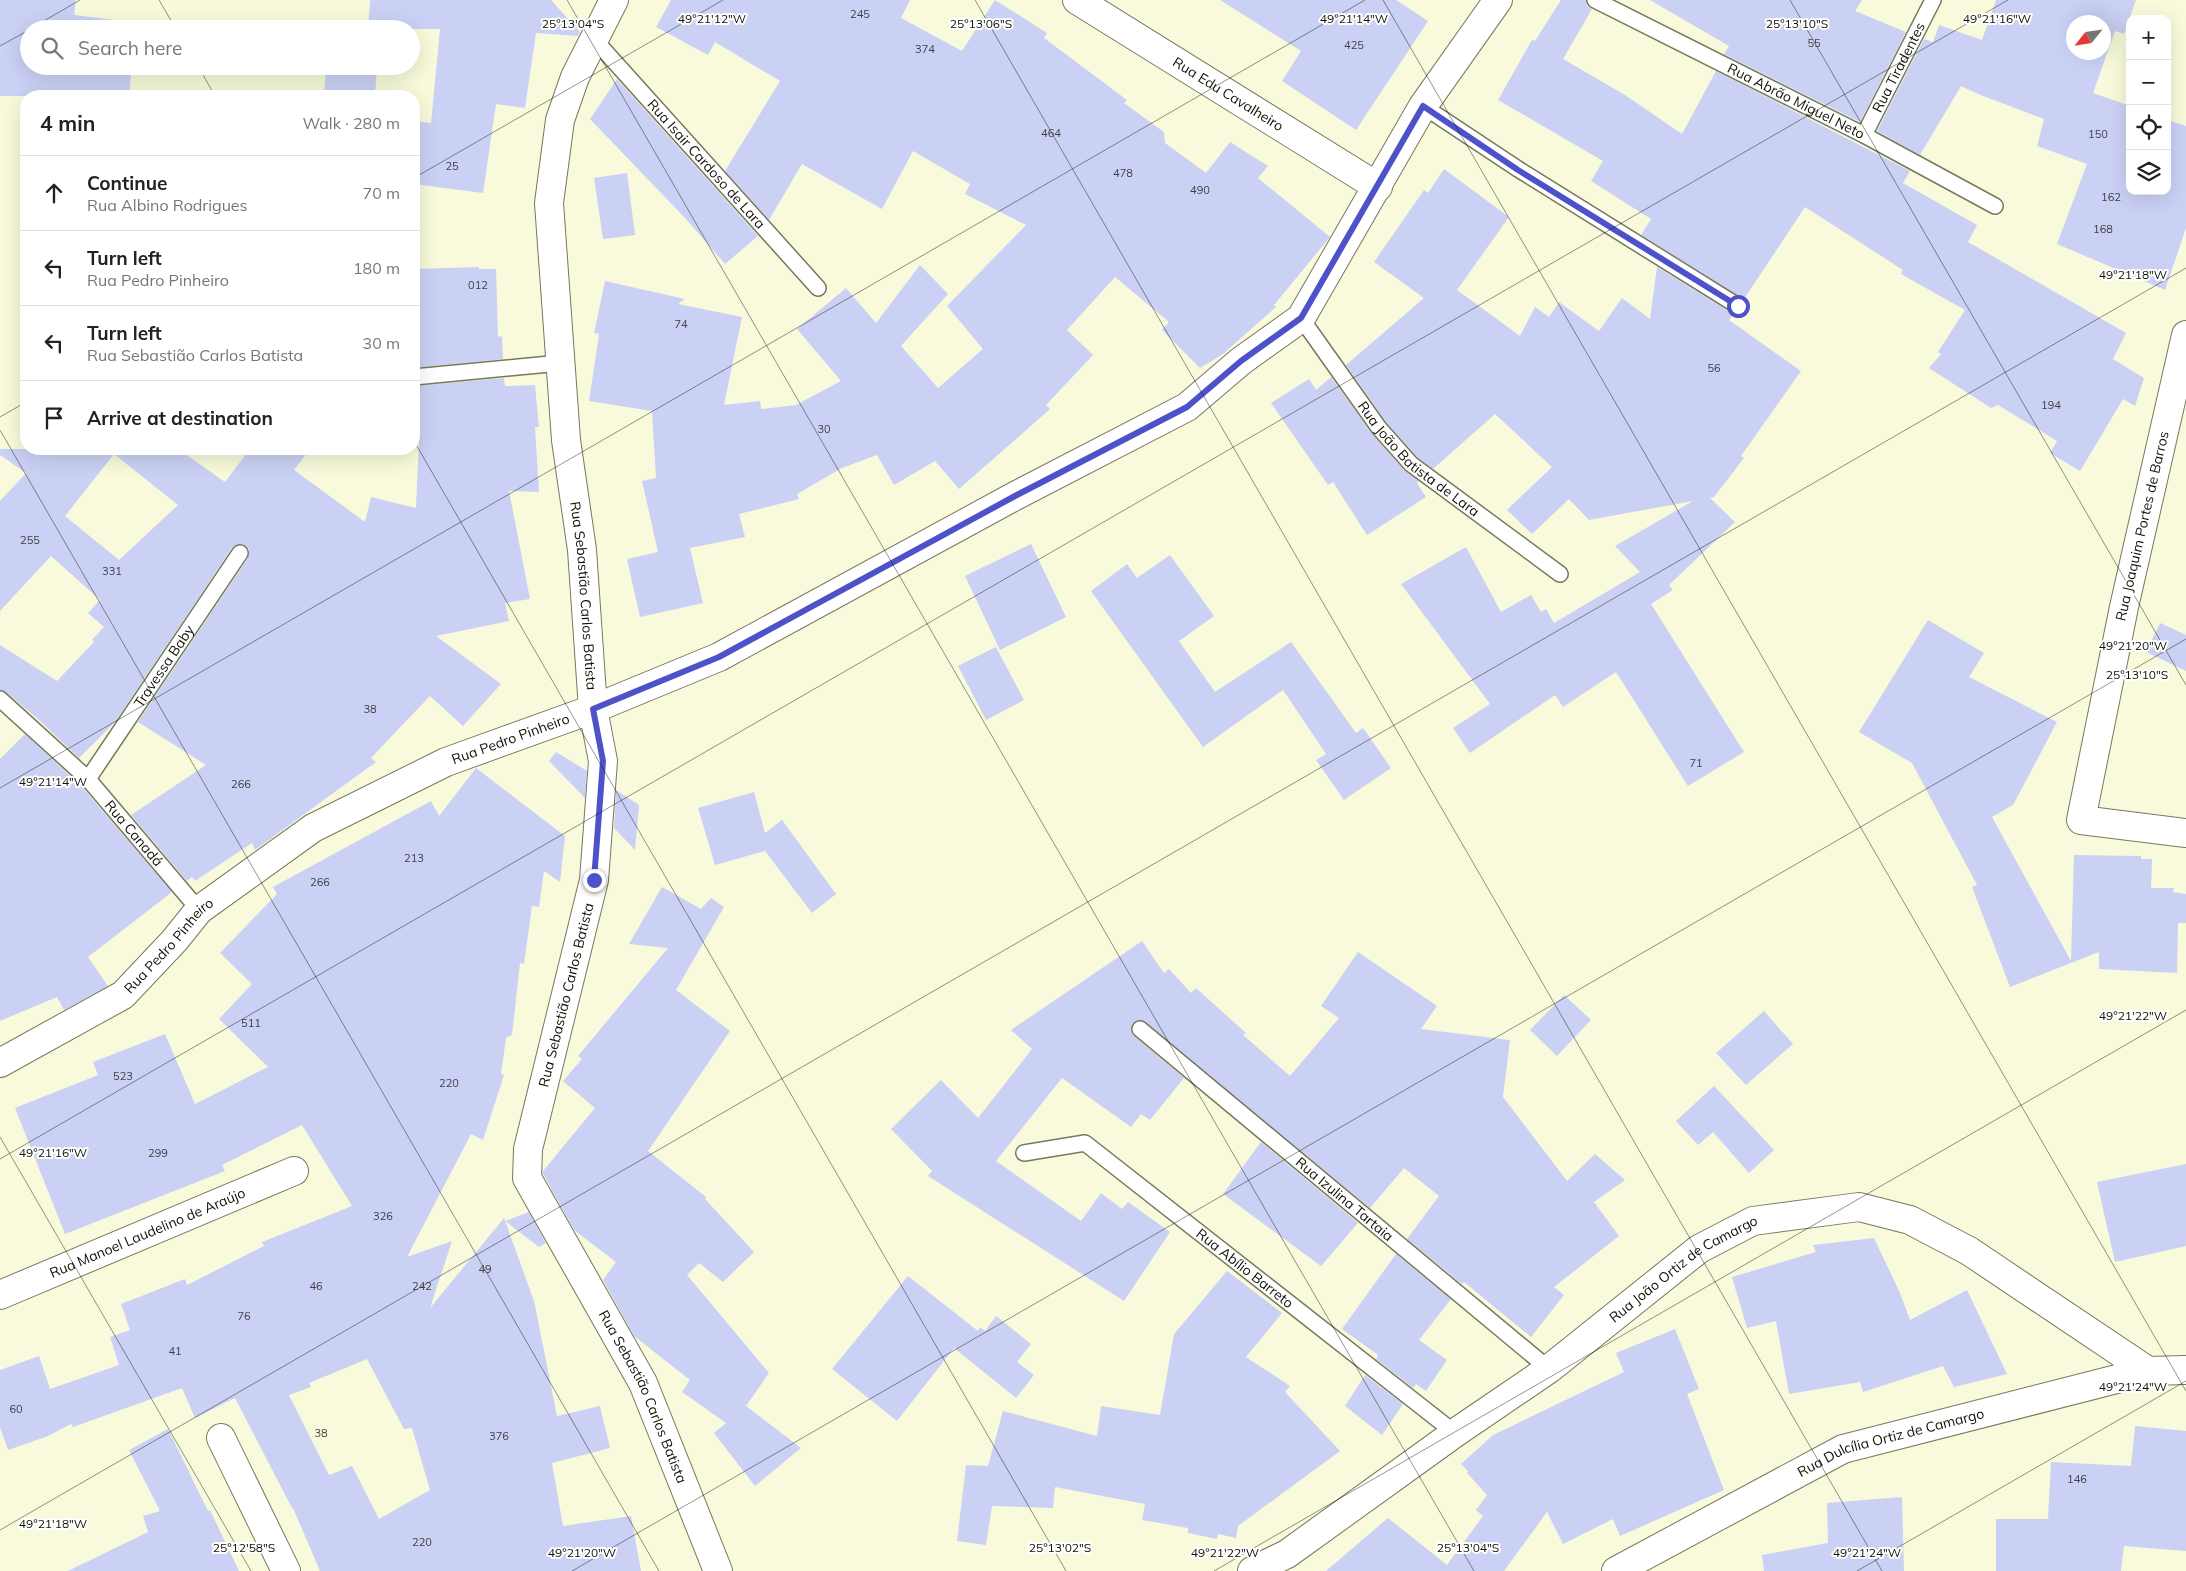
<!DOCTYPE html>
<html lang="en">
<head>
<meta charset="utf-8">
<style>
  body { margin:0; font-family:Mulish,sans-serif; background:#f6f6f6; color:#222 }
  .controls { position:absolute; right:15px; top:15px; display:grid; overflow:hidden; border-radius:10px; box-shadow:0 5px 20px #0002 }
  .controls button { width:45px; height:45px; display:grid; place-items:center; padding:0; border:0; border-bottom:1px solid #e0e0e0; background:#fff; color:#222; font:25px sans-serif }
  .compass { position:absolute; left:2066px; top:15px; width:45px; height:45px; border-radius:50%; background:#fff; box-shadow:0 5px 20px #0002; rotate:240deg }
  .stop { position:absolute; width:15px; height:15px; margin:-11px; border:4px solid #4e52c8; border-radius:50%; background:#fff }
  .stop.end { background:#4e52c8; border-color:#fff; box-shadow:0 1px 5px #0008 }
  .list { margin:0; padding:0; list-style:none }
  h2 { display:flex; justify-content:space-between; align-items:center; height:65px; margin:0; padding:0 20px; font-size:21px }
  h2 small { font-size:16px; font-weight:400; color:#767676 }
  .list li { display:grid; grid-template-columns:32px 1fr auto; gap:15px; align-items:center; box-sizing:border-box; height:75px; padding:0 20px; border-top:1px solid #e0e0e0 }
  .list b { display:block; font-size:19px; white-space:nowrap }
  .list p { margin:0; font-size:16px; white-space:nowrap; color:#767676 }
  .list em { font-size:16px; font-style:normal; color:#767676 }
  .icon { flex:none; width:28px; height:28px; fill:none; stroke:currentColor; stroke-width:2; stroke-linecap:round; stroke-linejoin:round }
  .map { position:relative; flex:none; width:2186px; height:1571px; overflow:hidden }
  .search { position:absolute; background:#fff; box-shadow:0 5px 20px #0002; left:20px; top:20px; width:400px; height:55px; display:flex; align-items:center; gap:12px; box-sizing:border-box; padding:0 18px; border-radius:28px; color:#767676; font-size:19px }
  .panel { position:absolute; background:#fff; box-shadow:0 5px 20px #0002; left:20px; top:90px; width:400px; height:365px; border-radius:20px }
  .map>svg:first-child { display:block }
  .building { fill:#cad1f5; fill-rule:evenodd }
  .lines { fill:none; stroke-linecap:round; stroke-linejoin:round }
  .service-casing { stroke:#77785d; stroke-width:18 }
  .minor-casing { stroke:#77785d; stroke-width:30 }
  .tertiary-casing { stroke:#77785d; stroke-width:30 }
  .service { stroke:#fff; stroke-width:15 }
  .minor { stroke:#fff; stroke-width:28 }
  .tertiary { stroke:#fff; stroke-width:28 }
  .route { stroke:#4e52c8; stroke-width:6 }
  .ticks { fill:none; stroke:#111107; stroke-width:1; stroke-opacity:0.45 }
  .labels { text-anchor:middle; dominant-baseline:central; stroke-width:4; stroke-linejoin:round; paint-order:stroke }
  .number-label { font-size:11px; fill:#3f4142 }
  .street-label { font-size:14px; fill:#111107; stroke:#fff }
  .ticks-label { font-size:12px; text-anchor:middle; fill:#111107; stroke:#fff; stroke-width:4; stroke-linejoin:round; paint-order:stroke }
</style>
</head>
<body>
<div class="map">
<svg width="2186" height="1571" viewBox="0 0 2186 1571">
  <rect width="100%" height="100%" fill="#f8fadb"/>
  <!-- building -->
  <g class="building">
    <polygon points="0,0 76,0 74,15 114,20 113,29 29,29 29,66 132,66 129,96 0,96"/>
    <polygon points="370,0 551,0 580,32 578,36 536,33 525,108 496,104 483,193 414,184 414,121 431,123 440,29 368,29"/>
    <polygon points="671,0 910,0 901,18 962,51 995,0 1047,33 1044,38 1127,100 1124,103 1164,132 1165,143 1206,173 1230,142 1268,166 1258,178 1330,237 1274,305 1276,307 1223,354 1200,368 1162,330 1169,322 1115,277 1067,330 1093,355 1046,405 1050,409 959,489 935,461 894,485 877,455 842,468 797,494 799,499 739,514 745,537 690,548 703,603 640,617 627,559 658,552 642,481 656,478 652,411 589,401 599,334 594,333 605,281 685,299 678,304 742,317 724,405 760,401 761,409 796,405 841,381 797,329 846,288 876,323 920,265 948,294 901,346 938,388 983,349 947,306 1026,225 965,194 970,184 913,151 882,209 802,164 769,220 725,171 780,81 715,42 708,55 656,27"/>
    <polygon points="1220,0 1396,0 1428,21 1356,130 1282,81 1301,51"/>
    <polygon points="1561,0 1586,0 1587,6 1592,9 1563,59 1625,95 1682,134 1716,71 1910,171 1903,183 1977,225 1968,242 2126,333 2113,359 2144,378 2135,406 2123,399 2080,471 2050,453 2057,441 1998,405 1991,408 1929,368 1941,354 1938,352 1965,310 1901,274 1903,270 1805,207 1744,299 1641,235 1651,219 1591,181 1603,161 1498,100 1532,40 1535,41"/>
    <polygon points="1650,0 1862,0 1855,11 1906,32 1860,122 1724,54 1729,46"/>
    <path d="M1996,0H2136L2124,34L2115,31L2093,93L2130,106V191H2167V120L2186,126V228L2165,290L2057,244L2087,164L2037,146L2044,119L1978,94L1961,86L1920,155L1877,131L1924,39L1933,42L1939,25L1982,40ZM2074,22H2104V52H2074Z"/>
    <polygon points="326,66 377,66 375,96 324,96"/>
    <polygon points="617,79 758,236 725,264 686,219 590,119"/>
    <polygon points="1444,169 1509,217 1457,290 1520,336 1535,307 1549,317 1559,302 1599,331 1622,298 1650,319 1657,267 1733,314 1729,320 1801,371 1741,456 1744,458 1714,497 1710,498 1735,522 1669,585 1673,590 1651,604 1744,752 1688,786 1616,672 1563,707 1555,695 1470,753 1453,728 1490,704 1401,584 1466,547 1501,612 1531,595 1541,612 1546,609 1554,623 1640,572 1615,546 1693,501 1589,520 1569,499 1532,534 1507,510 1552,467 1495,414 1433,469 1417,457 1386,422 1346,365 1424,298 1374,262 1424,190 1428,193"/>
    <polygon points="627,173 635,235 603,239 594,178"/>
    <polygon points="479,267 479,269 496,269 498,337 502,336 503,359 414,368 414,269"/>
    <polygon points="1331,377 1372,434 1404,470 1419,481 1417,483 1426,497 1367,535 1333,482 1328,485 1271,403 1309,379 1316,390"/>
    <path d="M504,378L505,386L535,385L539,427H535L539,492L509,491L530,599L505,603L509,621L436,636L501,684L463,726L430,696L371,758L376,762L255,850L252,843L195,881L192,877L187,881L131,815L206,765L138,722L248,558L249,549L241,544L232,548L115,722L79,758L39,720L6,692L0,690V645L57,681L94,642L92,640L104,627L88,613L100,600L51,556L0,611V501L26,473L0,455V449H178L225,482L250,449H310L294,470L365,522L371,497L416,508L420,418H414V386ZM114,454L178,505L119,560L65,516Z"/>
    <polygon points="1031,544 1066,617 1000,650 965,576"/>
    <polygon points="1170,555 1214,616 1179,641 1215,692 1291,642 1356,733 1363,728 1391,768 1344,800 1316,760 1326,754 1283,690 1203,747 1091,591 1127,564 1137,578"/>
    <polygon points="1928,620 1984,653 1969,677 2057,722 2013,805 1992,817 2071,961 2074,855 2141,856 2141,859 2152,859 2151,888 2174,888 2173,892 2186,894 2186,923 2178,923 2177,973 2099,969 2099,952 2010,987 1972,887 1977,885 1912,763 1859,732"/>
    <polygon points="2160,623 2186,635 2186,671 2146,652"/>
    <polygon points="996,647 1024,700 986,720 958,666"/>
    <polygon points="25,734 81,786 172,892 88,957 108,986 64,1010 57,997 0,1021 0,759"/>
    <polygon points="556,752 587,771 585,798 549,761"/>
    <path d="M476,768L565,836L560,882L544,871L539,907L532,906L524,964L520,963L512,1035L506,1038L501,1074L504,1075L483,1140L471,1134L407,1257L452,1241L430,1308L504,1218L534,1301L557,1416L600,1406L610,1448L552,1463L563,1526L631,1516L641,1571H320L293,1508H292L235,1398L195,1418L182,1388L73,1427L71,1424L48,1436L8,1450L0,1427V1370L39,1356L50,1389L119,1365L110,1337L130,1330L121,1304L185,1279L187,1285L264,1246L262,1242L352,1206L302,1125L222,1165L225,1171L65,1234L15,1108L98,1075L93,1062L165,1034L195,1104L268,1067L219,1019L252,984L220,953L277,894L273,887L431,801L439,816ZM367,1359L404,1429L412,1428L430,1490L379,1519L352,1466L329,1475L289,1395L311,1387L309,1383Z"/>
    <polygon points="616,790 639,805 635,850 614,828"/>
    <polygon points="754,792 765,833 782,820 836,894 812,913 765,851 715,865 698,808"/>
    <polygon points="662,887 701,909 711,898 724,907 676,990 730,1031 648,1151 706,1197 705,1199 754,1252 723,1282 699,1263 687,1275 769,1373 746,1406 801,1448 755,1486 714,1433 726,1423 682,1392 690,1380 634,1336 603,1280 616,1262 574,1230 543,1174 543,1171 595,1108 563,1081 582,1059 578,1056 668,948 629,944"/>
    <polygon points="1142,941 1164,973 1169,969 1191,993 1196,988 1246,1033 1243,1035 1290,1076 1339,1018 1321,1006 1358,952 1437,1006 1421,1029 1510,1040 1503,1097 1567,1181 1595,1154 1625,1180 1594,1202 1619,1236 1554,1287 1564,1295 1531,1337 1464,1282 1462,1284 1407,1239 1439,1196 1404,1168 1370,1208 1141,1020 1133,1023 1131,1027 1134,1036 1184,1078 1150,1120 1141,1114 1131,1127 1062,1078 996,1161 1081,1221 1101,1193 1122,1209 1128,1202 1170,1232 1124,1301 928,1176 932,1171 891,1129 941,1080 978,1118 1032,1049 1011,1030"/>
    <polygon points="1564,995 1591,1020 1557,1056 1530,1030"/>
    <polygon points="1764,1011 1793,1044 1746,1085 1716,1053"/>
    <polygon points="1714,1086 1774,1150 1749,1173 1713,1132 1698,1145 1676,1121"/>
    <polygon points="1261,1142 1358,1223 1321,1266 1223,1194"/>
    <polygon points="2186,1164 2186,1246 2115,1262 2097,1182"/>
    <polygon points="529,1212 546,1243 539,1247 505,1221"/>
    <polygon points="1874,1238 1900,1293 1910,1320 1967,1290 2007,1374 1954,1387 1943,1366 1863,1392 1860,1382 1789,1394 1776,1321 1747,1328 1732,1277 1816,1252 1813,1245"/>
    <polygon points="1396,1254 1451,1299 1419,1340 1447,1360 1426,1391 1416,1384 1413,1388 1376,1359 1378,1355 1342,1329"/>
    <polygon points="1227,1271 1282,1313 1246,1357 1290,1386 1285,1392 1340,1451 1238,1526 1236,1538 1218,1534 1217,1539 1188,1533 1188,1528 1142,1520 1145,1504 1055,1487 1053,1508 992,1506 986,1545 957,1541 966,1465 988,1466 1003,1411 1097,1436 1101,1406 1160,1415 1174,1334"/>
    <polygon points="908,1276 978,1331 980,1327 985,1331 996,1316 1031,1344 1017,1362 1034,1375 1016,1398 954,1348 897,1421 832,1369"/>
    <polygon points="1675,1329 1699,1389 1687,1394 1724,1490 1620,1536 1613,1519 1563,1544 1547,1512 1504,1571 1326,1571 1388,1518 1447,1565 1483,1516 1476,1510 1487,1495 1467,1473 1468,1471 1461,1464 1493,1435 1624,1372 1616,1353"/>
    <polygon points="1365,1375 1403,1404 1382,1435 1345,1406"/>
    <polygon points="2135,1426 2186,1431 2186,1551 2124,1546 2121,1571 1996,1571 1996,1519 2048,1519 2051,1462 2131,1466"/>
    <polygon points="168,1429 208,1511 210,1510 239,1571 68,1571 148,1532 143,1516 160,1511 129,1450"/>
    <polygon points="1902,1497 1904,1571 1764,1571 1762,1555 1828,1543 1827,1503"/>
  </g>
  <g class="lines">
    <!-- service casing -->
    <g class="service-casing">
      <g id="service">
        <path id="s1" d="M1595,0L1864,135L1995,206"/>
        <path id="s2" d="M594,39L818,288"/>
        <polyline points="1423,106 1518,169 1738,306"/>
        <path id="s3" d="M1864,135L1933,0"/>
        <path id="s4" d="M1301,318L1379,428L1411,464L1560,574"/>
        <polyline points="414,377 560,363"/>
        <path id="s5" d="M0,699L88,779L199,910"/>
        <path id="s6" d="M88,779L240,553"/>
        <path id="s7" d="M1140,1029L1549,1369"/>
        <path id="s8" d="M1024,1153L1085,1143L1455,1433"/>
      </g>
    </g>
    <!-- minor casing -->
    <g class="minor-casing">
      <g id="minor">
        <path id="s9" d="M614,0L575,77L560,120L549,203L566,440L582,550L593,709L603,761L594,880L528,1149L527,1178L643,1383L718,1571"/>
        <polyline points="2186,335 2124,607 2081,820 2186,833"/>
        <path id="s10" d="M0,1295L294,1171"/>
        <polyline points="221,1438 286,1571"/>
        <path id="s11" d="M1616,1571L1843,1449L2148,1371"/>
      </g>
    </g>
    <!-- tertiary casing -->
    <g class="tertiary-casing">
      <g id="tertiary">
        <path id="s12" d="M1077,0L1378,187"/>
        <path id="s13" d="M0,1063L123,995L174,941L199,910L313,828L446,762L593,709L719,657L1015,496L1187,407L1241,361L1301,318L1423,106L1498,0"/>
        <path id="s14" d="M1252,1571L1287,1554L1455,1433L1549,1369L1699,1249L1753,1221L1859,1207L1910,1220L1969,1251L2148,1371L2186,1370"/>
      </g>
    </g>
    <!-- service -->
    <use href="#service" class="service"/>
    <!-- minor -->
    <use href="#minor" class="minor"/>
    <!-- tertiary -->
    <use href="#tertiary" class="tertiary"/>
  </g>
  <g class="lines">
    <!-- route -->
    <polyline class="route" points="594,880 603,761 593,709 719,657 1015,496 1187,407 1241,361 1301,318 1423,106 1518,170 1738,306"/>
  </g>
  <!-- ticks -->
  <path class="ticks" d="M159,0L176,29M567,0L1474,1571M975,0L1882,1571M1383,0L2186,1391M1790,0L2186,685M30,29L80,0M0,46L29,30M198,66L215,96M414,178L723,0M0,417L26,402M0,430L659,1571M414,441L1066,1571M0,788L1365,0M0,1137L251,1571M0,1159L2008,0M0,1530L2186,268M572,1571L2186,639M1214,1571L2186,1010M1857,1571L2186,1381"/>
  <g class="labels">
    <!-- number labels -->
    <g class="number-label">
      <text x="860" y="14">245</text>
      <text x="1814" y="43">55</text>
      <text x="1354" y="45">425</text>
      <text x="925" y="49">374</text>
      <text x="1051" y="133">464</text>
      <text x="2098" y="134">150</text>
      <text x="452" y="166">25</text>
      <text x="1123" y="173">478</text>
      <text x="1200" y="190">490</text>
      <text x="2111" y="197">162</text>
      <text x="2103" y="229">168</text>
      <text x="478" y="285">012</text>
      <text x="681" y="324">74</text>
      <text x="1714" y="368">56</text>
      <text x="2051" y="405">194</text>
      <text x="824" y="429">30</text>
      <text x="30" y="540">255</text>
      <text x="112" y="571">331</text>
      <text x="370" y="709">38</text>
      <text x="1696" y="763">71</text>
      <text x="241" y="784">266</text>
      <text x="414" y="858">213</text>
      <text x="320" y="882">266</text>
      <text x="251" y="1023">511</text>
      <text x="123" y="1076">523</text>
      <text x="449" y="1083">220</text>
      <text x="158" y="1153">299</text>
      <text x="383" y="1216">326</text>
      <text x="485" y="1269">49</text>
      <text x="316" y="1286">46</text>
      <text x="422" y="1286">242</text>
      <text x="244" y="1316">76</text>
      <text x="175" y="1351">41</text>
      <text x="16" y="1409">60</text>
      <text x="321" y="1433">38</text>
      <text x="499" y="1436">376</text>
      <text x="2077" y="1479">146</text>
      <text x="422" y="1542">220</text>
    </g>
    <!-- street labels -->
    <g class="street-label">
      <text stroke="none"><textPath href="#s3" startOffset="76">Rua Tiradentes</textPath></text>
      <text stroke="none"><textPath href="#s12" startOffset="178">Rua Edu Cavalheiro</textPath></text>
      <text stroke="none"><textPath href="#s1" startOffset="225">Rua Abrão Miguel Neto</textPath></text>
      <text stroke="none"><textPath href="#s2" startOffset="168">Rua Isair Cardoso de Lara</textPath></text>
      <text stroke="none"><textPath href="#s4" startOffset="185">Rua João Batista de Lara</textPath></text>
      <text transform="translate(2142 526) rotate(-77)">Rua Joaquim Portes de Barros</text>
      <text stroke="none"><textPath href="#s9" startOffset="610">Rua Sebastião Carlos Batista</textPath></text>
      <text stroke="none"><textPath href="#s6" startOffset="136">Travessa Baby</textPath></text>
      <text stroke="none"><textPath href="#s13" startOffset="612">Rua Pedro Pinheiro</textPath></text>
      <text stroke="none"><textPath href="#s5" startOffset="190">Rua Canadá</textPath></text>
      <text stroke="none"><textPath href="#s13" startOffset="208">Rua Pedro Pinheiro</textPath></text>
      <text transform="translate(566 995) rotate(-76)">Rua Sebastião Carlos Batista</text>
      <text stroke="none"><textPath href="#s7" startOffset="266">Rua Izulina Tartaia</textPath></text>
      <text stroke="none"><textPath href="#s10" startOffset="160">Rua Manoel Laudelino de Araújo</textPath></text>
      <text stroke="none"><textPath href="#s8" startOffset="265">Rua Abílio Barreto</textPath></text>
      <text stroke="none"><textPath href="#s14" startOffset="528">Rua João Ortiz de Camargo</textPath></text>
      <text stroke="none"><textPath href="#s9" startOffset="1450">Rua Sebastião Carlos Batista</textPath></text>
      <text stroke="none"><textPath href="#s11" startOffset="305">Rua Dulcília Ortiz de Camargo</textPath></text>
    </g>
  </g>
  <g class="ticks-label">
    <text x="712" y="23">49°21'12"W</text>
    <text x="1997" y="23">49°21'16"W</text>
    <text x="1354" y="23">49°21'14"W</text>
    <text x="573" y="28">25°13'04"S</text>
    <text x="981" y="28">25°13'06"S</text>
    <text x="1797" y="28">25°13'10"S</text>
    <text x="2133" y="279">49°21'18"W</text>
    <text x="2133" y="650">49°21'20"W</text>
    <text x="2137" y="679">25°13'10"S</text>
    <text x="53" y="786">49°21'14"W</text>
    <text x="2133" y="1020">49°21'22"W</text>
    <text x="53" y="1157">49°21'16"W</text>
    <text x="2133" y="1391">49°21'24"W</text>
    <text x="53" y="1528">49°21'18"W</text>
    <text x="244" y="1552">25°12'58"S</text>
    <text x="1060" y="1552">25°13'02"S</text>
    <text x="1468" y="1552">25°13'04"S</text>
    <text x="582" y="1557">49°21'20"W</text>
    <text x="1225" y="1557">49°21'22"W</text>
    <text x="1867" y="1557">49°21'24"W</text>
  </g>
</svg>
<div class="controls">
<button>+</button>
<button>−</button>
<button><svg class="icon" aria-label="locate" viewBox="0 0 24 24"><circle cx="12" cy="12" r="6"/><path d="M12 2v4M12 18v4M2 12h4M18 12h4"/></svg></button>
<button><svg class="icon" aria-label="layers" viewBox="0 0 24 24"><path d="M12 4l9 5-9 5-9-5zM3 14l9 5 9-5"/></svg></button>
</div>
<svg class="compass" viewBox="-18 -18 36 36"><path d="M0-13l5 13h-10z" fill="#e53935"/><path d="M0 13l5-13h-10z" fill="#767676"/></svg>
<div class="stop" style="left:1738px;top:306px"></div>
<div class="stop end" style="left:594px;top:880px"></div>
<div class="search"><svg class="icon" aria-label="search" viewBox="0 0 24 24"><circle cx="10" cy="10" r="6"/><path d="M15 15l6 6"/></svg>Search here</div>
<section class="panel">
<h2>4 min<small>Walk · 280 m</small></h2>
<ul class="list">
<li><svg class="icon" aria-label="ahead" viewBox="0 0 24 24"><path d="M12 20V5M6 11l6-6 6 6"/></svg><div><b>Continue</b><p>Rua Albino Rodrigues</p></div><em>70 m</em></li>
<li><svg class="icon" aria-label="left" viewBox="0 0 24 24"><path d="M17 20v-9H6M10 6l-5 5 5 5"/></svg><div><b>Turn left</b><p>Rua Pedro Pinheiro</p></div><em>180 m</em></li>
<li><svg class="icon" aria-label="left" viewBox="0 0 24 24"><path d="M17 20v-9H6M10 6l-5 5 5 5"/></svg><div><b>Turn left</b><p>Rua Sebastião Carlos Batista</p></div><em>30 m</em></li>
<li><svg class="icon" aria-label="arrive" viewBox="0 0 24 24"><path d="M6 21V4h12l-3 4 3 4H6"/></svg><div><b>Arrive at destination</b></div></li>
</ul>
</section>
</div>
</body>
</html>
